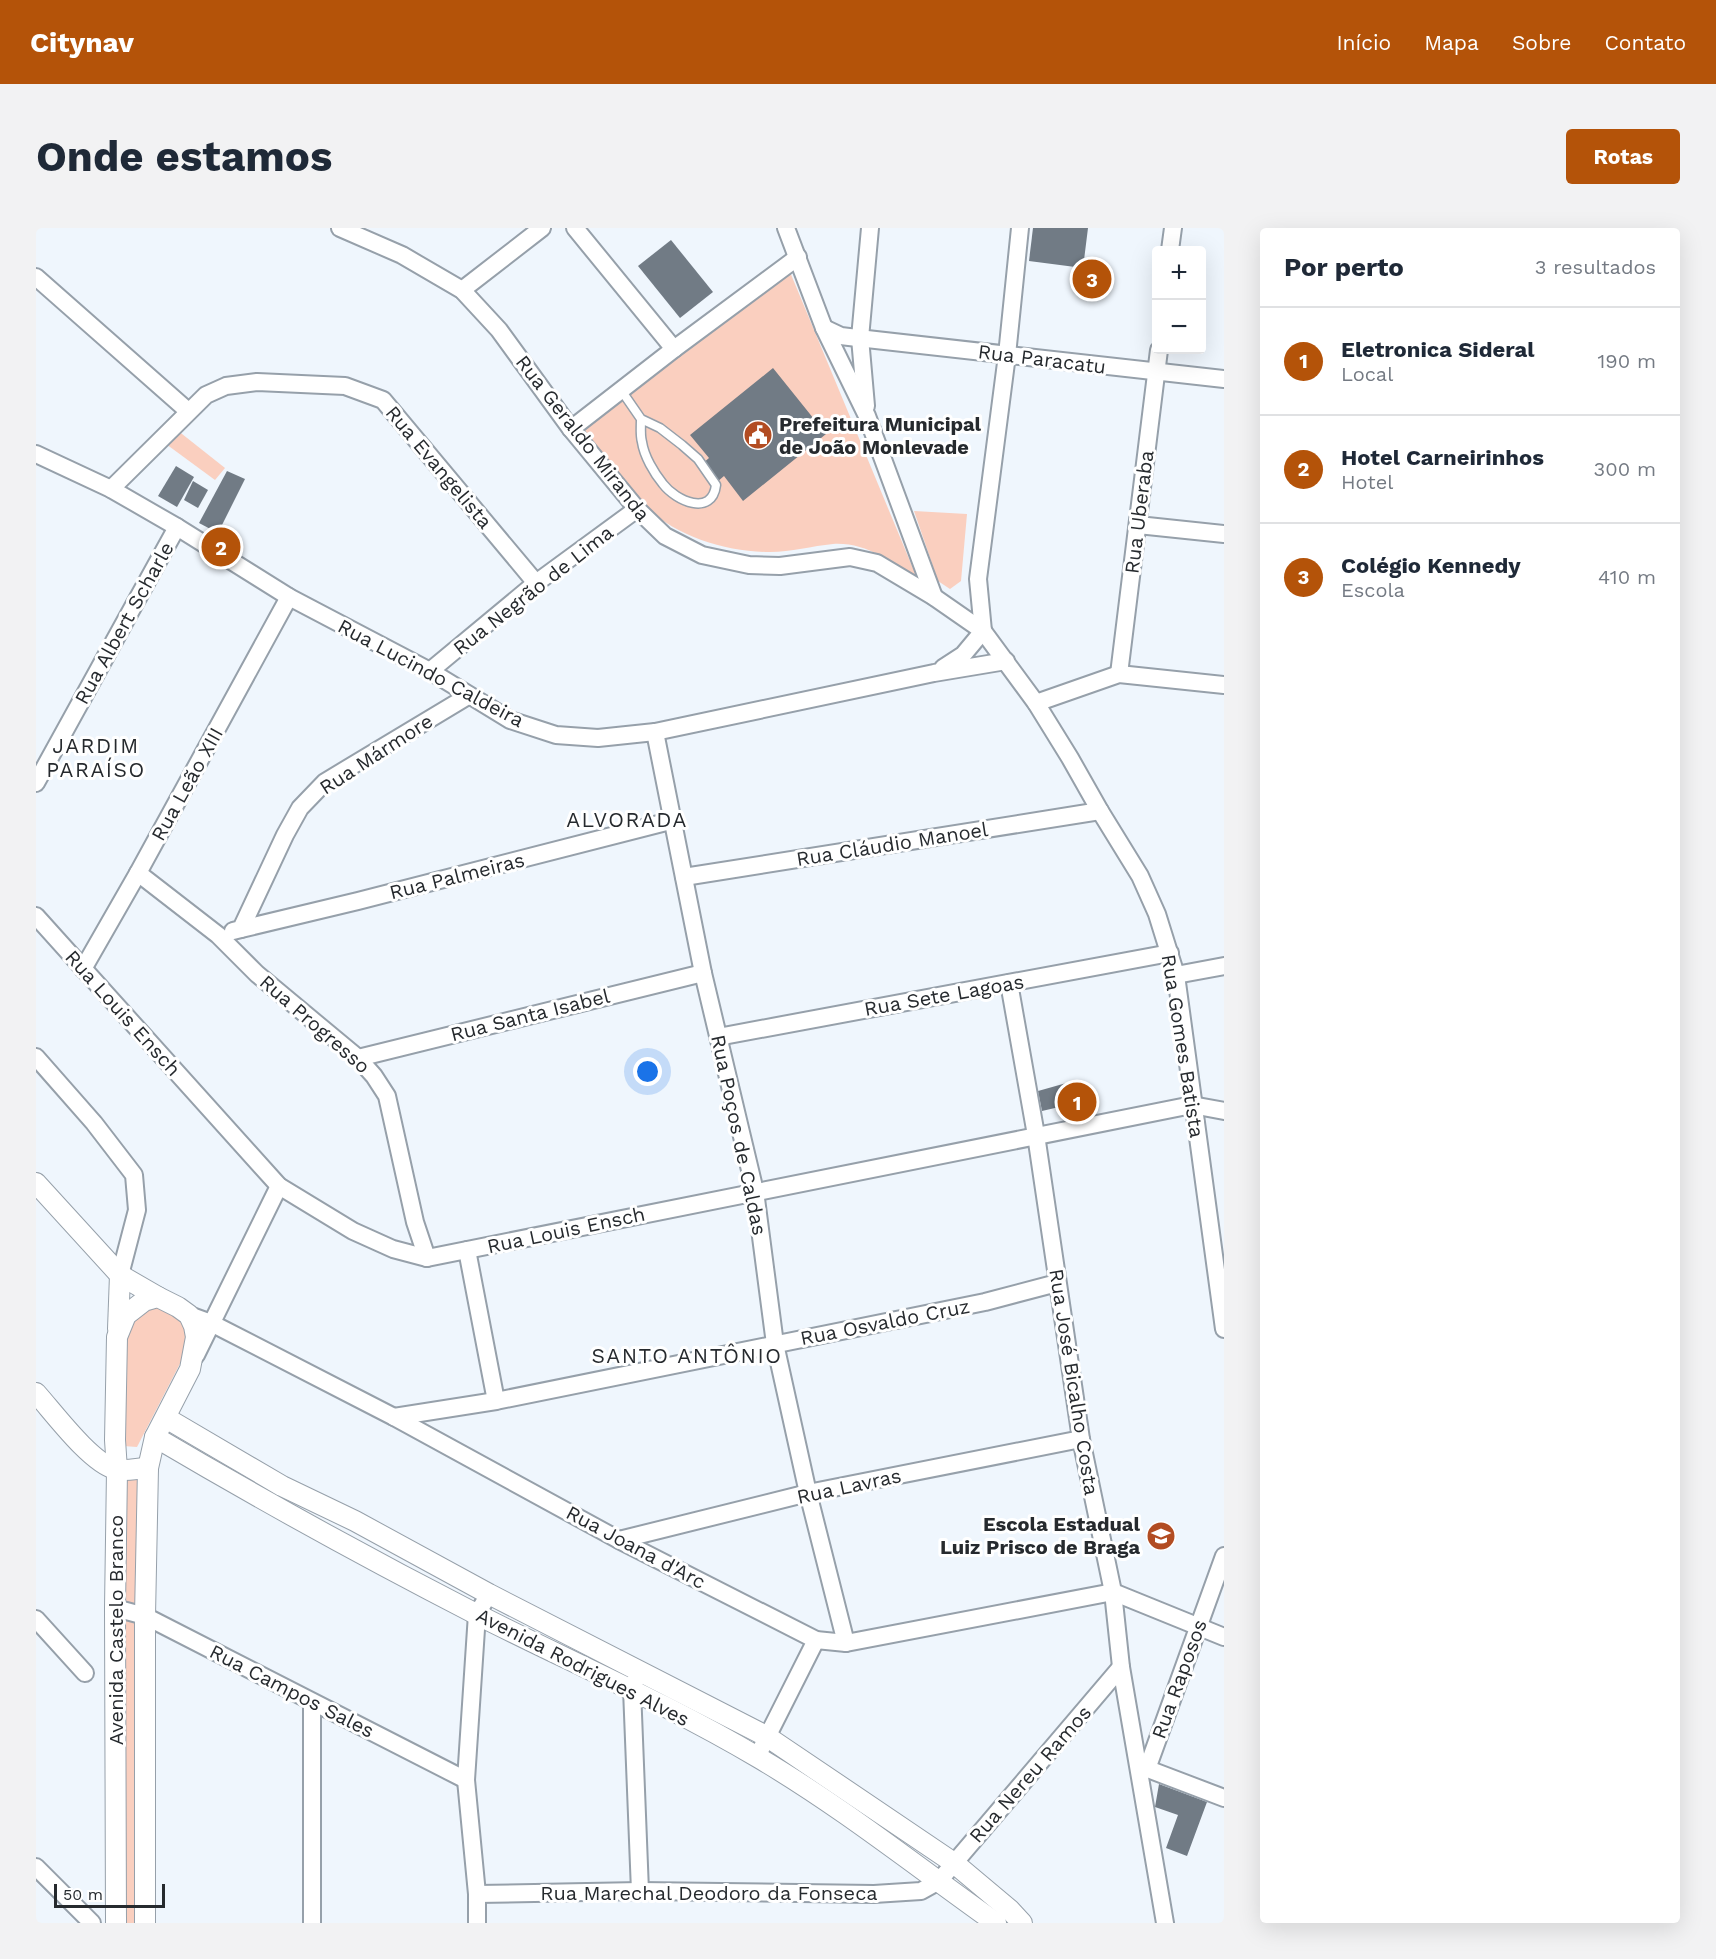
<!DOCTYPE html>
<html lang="pt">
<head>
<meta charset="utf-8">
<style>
  body { margin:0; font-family:"Work Sans",sans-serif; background:#f2f2f3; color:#1f2937 }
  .controls { position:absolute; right:18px; top:18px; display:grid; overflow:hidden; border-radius:6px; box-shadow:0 6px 24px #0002 }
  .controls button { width:54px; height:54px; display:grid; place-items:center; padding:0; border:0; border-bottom:2px solid #e0e1e3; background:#fff; color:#1f2937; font:30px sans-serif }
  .scale { position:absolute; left:18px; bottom:15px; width:111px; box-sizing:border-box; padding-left:6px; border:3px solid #262a2e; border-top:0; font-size:16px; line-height:21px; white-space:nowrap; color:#262a2e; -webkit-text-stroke:4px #fff; paint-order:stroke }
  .you { position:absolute; left:612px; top:844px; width:21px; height:21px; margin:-15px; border:4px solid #fff; border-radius:50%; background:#1a73e8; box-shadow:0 0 0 9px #1a73e833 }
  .badge { display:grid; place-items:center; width:39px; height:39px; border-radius:50%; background:#b45309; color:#fff; font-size:20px; font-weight:700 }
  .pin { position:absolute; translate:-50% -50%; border:3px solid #fff; box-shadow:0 2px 6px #0006 }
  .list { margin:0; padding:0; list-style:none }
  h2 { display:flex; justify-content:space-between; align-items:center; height:78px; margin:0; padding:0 24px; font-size:26px }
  h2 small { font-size:20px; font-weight:400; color:#747a83 }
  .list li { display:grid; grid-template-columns:39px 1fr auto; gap:18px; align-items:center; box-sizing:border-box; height:108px; padding:0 24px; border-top:2px solid #e0e1e3 }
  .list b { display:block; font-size:22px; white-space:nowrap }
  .list p { margin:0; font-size:20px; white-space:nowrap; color:#747a83 }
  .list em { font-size:20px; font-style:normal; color:#747a83 }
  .map { position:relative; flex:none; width:1188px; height:1695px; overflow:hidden; border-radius:6px }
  header { display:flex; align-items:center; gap:36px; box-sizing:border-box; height:84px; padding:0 30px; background:#b45309; color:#fff }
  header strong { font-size:28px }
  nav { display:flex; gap:33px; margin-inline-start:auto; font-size:21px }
  .intro { display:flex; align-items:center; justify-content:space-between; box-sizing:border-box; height:144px; padding:0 36px }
  h1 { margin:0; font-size:42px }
  .button { padding:15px 27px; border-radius:6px; background:#b45309; color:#fff; font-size:21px; font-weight:700 }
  main { display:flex; gap:36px; padding:0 36px }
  aside { flex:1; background:#fff; border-radius:6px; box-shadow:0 6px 24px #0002 }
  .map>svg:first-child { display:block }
  .green { fill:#facfbf }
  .building { fill:#717b85 }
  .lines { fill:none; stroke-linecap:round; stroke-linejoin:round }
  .service-casing { stroke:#96a0aa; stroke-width:11 }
  .minor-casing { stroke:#96a0aa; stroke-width:20 }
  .tertiary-casing { stroke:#96a0aa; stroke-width:22 }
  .service { stroke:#fff; stroke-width:8 }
  .minor { stroke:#fff; stroke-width:16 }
  .tertiary { stroke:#fff; stroke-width:20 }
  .labels { text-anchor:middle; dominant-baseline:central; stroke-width:6; stroke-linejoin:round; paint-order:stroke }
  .street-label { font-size:20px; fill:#262a2e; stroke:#fff }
  .poi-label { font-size:20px; font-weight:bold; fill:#262a2e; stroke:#fff; text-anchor:start }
  .neighbourhood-label { font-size:21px; letter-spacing:1.5px; fill:#262a2e; stroke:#fff }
</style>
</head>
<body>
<header>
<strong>Citynav</strong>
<nav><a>Início</a><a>Mapa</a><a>Sobre</a><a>Contato</a></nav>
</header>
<div class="intro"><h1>Onde estamos</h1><a class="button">Rotas</a></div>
<main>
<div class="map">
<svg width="1188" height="1695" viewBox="0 0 1188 1695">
  <rect width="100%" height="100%" fill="#eff6fd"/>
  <!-- green -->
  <g class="green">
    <path d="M754,44L881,350C855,334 830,314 797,316C776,318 755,324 734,324C688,324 635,307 604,273C584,250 566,224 547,200Z"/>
    <polygon points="141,202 189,240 179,252 130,216"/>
    <polygon points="878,283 931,286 925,353 914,361 902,353"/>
    <polygon points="122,1080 133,1082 149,1094 151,1122 101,1219 87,1218 90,1101 107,1082"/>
    <polygon points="104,1250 103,1695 83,1695 83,1251"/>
  </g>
  <!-- building -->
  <g class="building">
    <polygon points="997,0 1052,0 1047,40 993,33"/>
    <polygon points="635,12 677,64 644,90 602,38"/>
    <polygon points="737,140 790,206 707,273 688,248 681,254 666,236 673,230 654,207"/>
    <polygon points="140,238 158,249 141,279 122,268"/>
    <polygon points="191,243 209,251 182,305 163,295"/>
    <polygon points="157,253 172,262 162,280 148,272"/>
    <polygon points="1034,854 1036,876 1006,883 1002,863"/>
    <polygon points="1123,1556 1171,1574 1151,1628 1130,1620 1142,1587 1119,1579"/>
  </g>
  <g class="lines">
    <!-- service casing -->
    <g class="service-casing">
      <path id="service" d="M585,162L605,191L624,200L646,217L662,231L680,257C676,289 640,273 627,256C618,245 608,228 606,214C604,207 605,199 605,191"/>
    </g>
    <!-- minor casing -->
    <g class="minor-casing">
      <g id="minor">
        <polyline points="304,0 366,27 426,62 463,102 535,201 601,281 629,308 666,327 713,337 744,338 814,329 841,335 898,369 947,403 1000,475 1034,530 1064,583 1104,648 1121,686 1140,747 1188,1101"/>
        <polyline points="539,0 638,121"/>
        <polyline points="750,0 788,100 831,188 898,369"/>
        <polyline points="1134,22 1137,0"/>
        <polyline points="0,49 152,183"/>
        <polyline points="426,62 506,0"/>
        <polyline points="788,100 805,108 813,109 1188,151"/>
        <polyline points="830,178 824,110 834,0"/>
        <polyline points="535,201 638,121 762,29"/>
        <polyline points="0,226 75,261 141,299 253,369 394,443 474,492 520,507 562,510 619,504 898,445 970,433"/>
        <polyline points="75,261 170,167 190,158 221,154 309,158 347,172 500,355"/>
        <polyline points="1102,297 1188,306"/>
        <polyline points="947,403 942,351 971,127 984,0"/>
        <polyline points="907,440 927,427 947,403"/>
        <polyline points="394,443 500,355 601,281"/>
        <polyline points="1083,446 1123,122"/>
        <polyline points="1000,475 1083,446 1188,457"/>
        <polyline points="619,504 667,745 719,963 739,1116 772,1265 810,1415"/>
        <polyline points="0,555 141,299"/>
        <polyline points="102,645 182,707 221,746 322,830 338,848 351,868 379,994 391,1030"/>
        <polyline points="648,649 1064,583"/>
        <polyline points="0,688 243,958 317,1003 357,1021 391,1030 1156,877 1188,883"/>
        <polyline points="205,701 322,673 638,592"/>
        <polyline points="197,703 205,701 249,607 264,580 289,554 432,468"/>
        <polyline points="47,741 102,645 253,369"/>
        <polyline points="1140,747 1188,738"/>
        <polyline points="973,755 1000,907 1045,1211 1077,1364 1085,1439 1129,1695"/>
        <polyline points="682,809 1134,725"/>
        <polyline points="0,829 58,895 98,947 101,982 84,1047"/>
        <polyline points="322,830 667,745"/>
        <polyline points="431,1022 460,1173"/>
        <polyline points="153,1087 175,1095 358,1189 583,1312 780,1412 810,1415 1077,1364"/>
        <polyline points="160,1127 243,958"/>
        <polyline points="358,1189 460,1173 949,1074 1021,1055"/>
        <polyline points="583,1312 772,1265 1045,1211"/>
        <polyline points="1077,1364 1188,1409"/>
        <polyline points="79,1380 109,1388 430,1552"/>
        <polyline points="0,1391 49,1445"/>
        <polyline points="600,1451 596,1461 604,1663"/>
        <polyline points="721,1529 780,1412"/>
        <polyline points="1104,1538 1188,1570"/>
        <polyline points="1111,1541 1188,1328"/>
        <polyline points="0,1639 56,1695"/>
        <polyline points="441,1666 604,1663 838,1666 885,1663 903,1653 1085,1439"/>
        <polyline points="276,1695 276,1474"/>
        <polyline points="441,1695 441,1666 430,1552 441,1386 453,1366"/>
      </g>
    </g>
    <!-- tertiary casing -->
    <g class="tertiary-casing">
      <g id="tertiary">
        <polyline points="0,955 84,1047 122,1069"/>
        <polyline points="82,1101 84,1047"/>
        <path d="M0,1165C18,1185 54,1234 79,1241C89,1244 102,1240 112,1240"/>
        <polyline points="130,1190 246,1258 319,1293 453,1366 730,1508 918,1635 974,1682 986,1695"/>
        <path d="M119,1209C224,1271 331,1330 440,1386C535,1434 632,1476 723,1530C806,1579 881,1639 960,1695"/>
        <polyline points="80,1695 79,1380 81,1242 79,1212 81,1109 90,1087 108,1073 122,1069 142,1079 153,1087 158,1098 160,1109 154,1141 119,1209 112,1240 109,1388 109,1695"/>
      </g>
    </g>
    <!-- service -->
    <use href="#service" class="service"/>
    <!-- minor -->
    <use href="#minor" class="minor"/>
    <!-- tertiary -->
    <use href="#tertiary" class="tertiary"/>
  </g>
  <!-- icons -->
  <defs>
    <g id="civic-disc" transform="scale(1.5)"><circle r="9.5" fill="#b24c22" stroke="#fff"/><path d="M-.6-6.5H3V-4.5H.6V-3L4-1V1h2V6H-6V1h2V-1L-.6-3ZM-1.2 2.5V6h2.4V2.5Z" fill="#fff"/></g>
    <g id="school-disc" transform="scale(1.5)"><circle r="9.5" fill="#b24c22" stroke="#fff"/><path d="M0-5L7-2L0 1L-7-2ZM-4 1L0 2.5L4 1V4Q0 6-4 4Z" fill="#fff"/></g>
  </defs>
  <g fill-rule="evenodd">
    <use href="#civic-disc" x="722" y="207"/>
    <use href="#school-disc" x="1125" y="1308"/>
  </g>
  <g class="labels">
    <!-- street labels -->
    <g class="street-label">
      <text transform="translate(1006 131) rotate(7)">Rua Paracatu</text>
      <text transform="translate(547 210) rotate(52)">Rua Geraldo Miranda</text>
      <text transform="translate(403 239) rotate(50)">Rua Evangelista</text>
      <text transform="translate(1103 284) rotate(-83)">Rua Uberaba</text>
      <text transform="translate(497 362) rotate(-38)">Rua Negrão de Lima</text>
      <text transform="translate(88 395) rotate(-61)">Rua Albert Scharle</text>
      <text transform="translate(395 445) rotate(28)">Rua Lucindo Caldeira</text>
      <text transform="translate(340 526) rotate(-33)">Rua Mármore</text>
      <text transform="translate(151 556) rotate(-61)">Rua Leão XIII</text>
      <text transform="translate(856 616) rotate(-9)">Rua Cláudio Manoel</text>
      <text transform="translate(421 648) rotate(-14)">Rua Palmeiras</text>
      <text transform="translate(908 767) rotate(-10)">Rua Sete Lagoas</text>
      <text transform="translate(87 785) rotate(48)">Rua Louis Ensch</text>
      <text transform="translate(494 787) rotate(-14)">Rua Santa Isabel</text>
      <text transform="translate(279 796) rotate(41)">Rua Progresso</text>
      <text transform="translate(1147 818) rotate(81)">Rua Gomes Batista</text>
      <text transform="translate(703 907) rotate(78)">Rua Poços de Caldas</text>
      <text transform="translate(530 1002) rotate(-12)">Rua Louis Ensch</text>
      <text transform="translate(849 1094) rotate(-11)">Rua Osvaldo Cruz</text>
      <text transform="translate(1038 1154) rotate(81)">Rua José Bicalho Costa</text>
      <text transform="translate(813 1258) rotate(-12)">Rua Lavras</text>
      <text transform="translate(600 1319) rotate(28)">Rua Joana d'Arc</text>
      <text transform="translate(80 1402) rotate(-90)">Avenida Castelo Branco</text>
      <text transform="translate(547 1439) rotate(27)">Avenida Rodrigues Alves</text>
      <text transform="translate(1143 1451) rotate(-70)">Rua Raposos</text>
      <text transform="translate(256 1463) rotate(27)">Rua Campos Sales</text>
      <text transform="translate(994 1546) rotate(-49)">Rua Nereu Ramos</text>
      <text x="673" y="1665">Rua Marechal Deodoro da Fonseca</text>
    </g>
    <!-- poi labels -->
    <g class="poi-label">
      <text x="743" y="196">Prefeitura Municipal<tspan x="743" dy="23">de João Monlevade</tspan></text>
      <text x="1104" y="1296" text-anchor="end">Escola Estadual<tspan x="1104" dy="23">Luiz Prisco de Braga</tspan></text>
    </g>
    <!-- neighbourhood labels -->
    <g class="neighbourhood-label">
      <text x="60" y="517">JARDIM<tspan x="60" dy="24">PARAÍSO</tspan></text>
      <text x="591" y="591">ALVORADA</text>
      <text x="651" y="1127">SANTO ANTÔNIO</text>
    </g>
  </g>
</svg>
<div class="controls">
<button>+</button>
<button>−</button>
</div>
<div class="scale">50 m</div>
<div class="you"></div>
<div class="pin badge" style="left:1041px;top:874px">1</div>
<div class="pin badge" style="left:185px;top:319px">2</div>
<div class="pin badge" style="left:1056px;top:51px">3</div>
</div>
<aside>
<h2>Por perto<small>3 resultados</small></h2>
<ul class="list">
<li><span class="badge">1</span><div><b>Eletronica Sideral</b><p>Local</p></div><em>190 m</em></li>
<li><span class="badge">2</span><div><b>Hotel Carneirinhos</b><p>Hotel</p></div><em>300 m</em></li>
<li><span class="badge">3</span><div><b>Colégio Kennedy</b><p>Escola</p></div><em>410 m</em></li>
</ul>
</aside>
</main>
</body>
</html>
